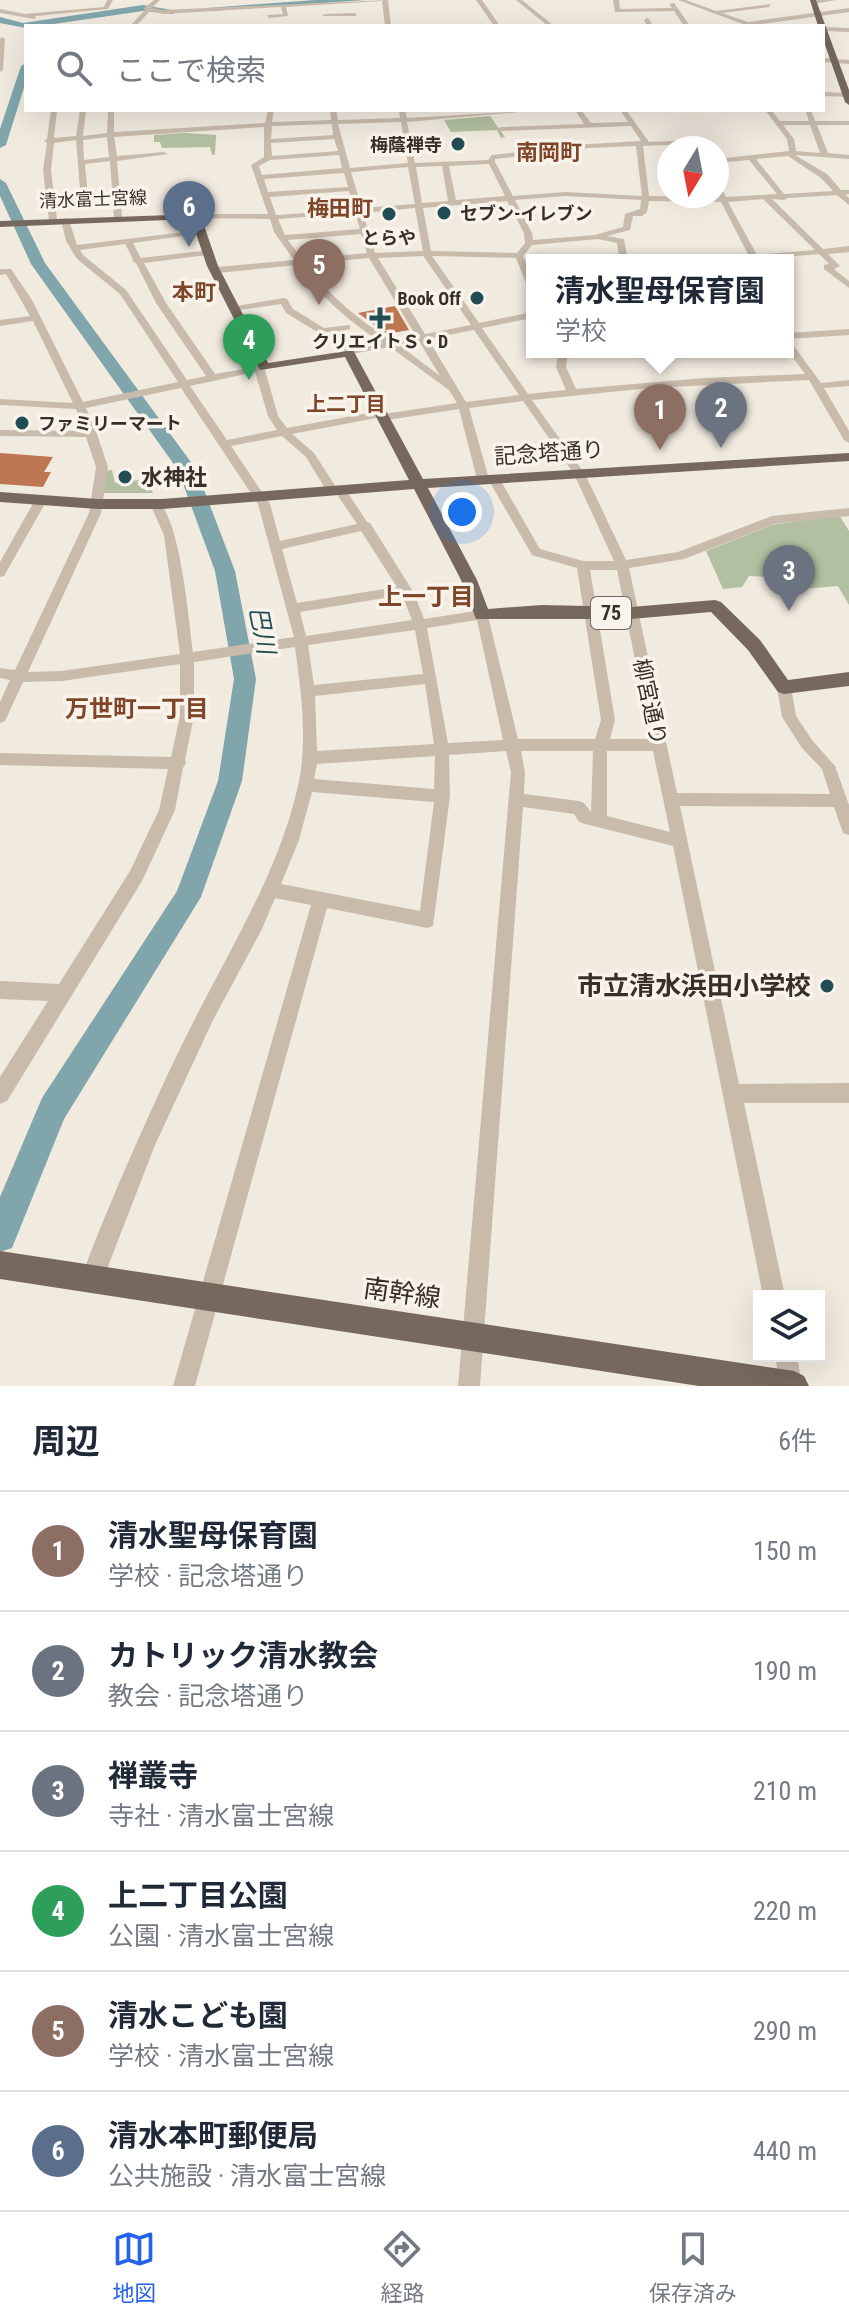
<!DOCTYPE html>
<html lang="ja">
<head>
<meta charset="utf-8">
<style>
  body { margin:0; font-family:"Roboto Condensed","Noto Sans JP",sans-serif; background:#f6f6f7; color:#1f2937 }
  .controls { position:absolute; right:24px; bottom:24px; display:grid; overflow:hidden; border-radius:0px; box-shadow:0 8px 32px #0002 }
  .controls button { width:72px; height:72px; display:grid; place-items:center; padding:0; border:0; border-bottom:2px solid #e0e1e3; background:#fff; color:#1f2937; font:40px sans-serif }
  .compass { position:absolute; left:657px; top:136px; width:72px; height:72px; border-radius:50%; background:#fff; box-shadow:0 8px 32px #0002; rotate:190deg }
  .you { position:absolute; left:462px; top:512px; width:28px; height:28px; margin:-20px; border:6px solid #fff; border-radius:50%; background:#1a73e8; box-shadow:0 0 0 12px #1a73e833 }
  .badge { display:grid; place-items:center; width:52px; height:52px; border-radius:50%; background:#2563eb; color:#fff; font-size:26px; font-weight:700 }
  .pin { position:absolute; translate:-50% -66px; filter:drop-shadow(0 2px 4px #0008) }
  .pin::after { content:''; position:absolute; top:42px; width:28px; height:24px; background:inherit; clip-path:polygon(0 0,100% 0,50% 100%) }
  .popup { position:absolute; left:526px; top:254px; width:268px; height:104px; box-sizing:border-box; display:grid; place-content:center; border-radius:0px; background:#fff; filter:drop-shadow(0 2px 6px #0005); font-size:26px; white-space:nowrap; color:#747a83 }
  .popup b { font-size:30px; color:#1f2937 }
  .popup::after { content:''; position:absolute; left:50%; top:100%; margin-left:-16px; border:16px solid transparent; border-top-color:#fff }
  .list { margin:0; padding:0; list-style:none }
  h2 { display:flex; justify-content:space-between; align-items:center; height:104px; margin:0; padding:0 32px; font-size:34px }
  h2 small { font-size:26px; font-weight:400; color:#747a83 }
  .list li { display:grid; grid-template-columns:52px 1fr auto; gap:24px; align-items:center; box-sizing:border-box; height:120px; padding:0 32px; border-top:2px solid #e0e1e3 }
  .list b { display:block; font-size:30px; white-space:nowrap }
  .list p { margin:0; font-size:26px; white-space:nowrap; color:#747a83 }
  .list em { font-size:26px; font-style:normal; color:#747a83 }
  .icon { flex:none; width:44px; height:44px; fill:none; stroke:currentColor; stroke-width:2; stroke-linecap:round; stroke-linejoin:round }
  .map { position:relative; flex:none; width:849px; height:1386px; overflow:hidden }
  .search { position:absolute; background:#fff; box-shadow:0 8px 32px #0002; left:24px; right:24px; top:24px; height:88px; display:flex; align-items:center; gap:20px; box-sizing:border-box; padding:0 28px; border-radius:0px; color:#747a83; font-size:30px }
  .sheet { height:824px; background:#fff }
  nav { display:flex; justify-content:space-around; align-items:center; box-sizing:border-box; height:112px; border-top:2px solid #e0e1e3; background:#fff; font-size:22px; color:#747a83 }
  nav a { display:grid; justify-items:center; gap:4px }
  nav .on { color:#2563eb }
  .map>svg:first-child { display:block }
  .green { fill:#b2bfa0 }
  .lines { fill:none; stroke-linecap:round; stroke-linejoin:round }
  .river { fill:#80a6ac; fill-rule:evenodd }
  .building { fill:#bc7652 }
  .minor { fill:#c8bbac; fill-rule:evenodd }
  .major { fill:#77685d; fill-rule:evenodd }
  .poi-dot { fill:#234d55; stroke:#f9f4eb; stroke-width:3 }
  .labels { text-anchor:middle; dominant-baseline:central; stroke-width:7; stroke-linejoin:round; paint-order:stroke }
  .far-poi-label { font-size:18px; font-weight:bold; fill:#372f2a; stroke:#f9f4eb; text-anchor:end }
  .far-street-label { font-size:18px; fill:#372f2a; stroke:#f9f4eb }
  .far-neighbourhood-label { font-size:20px; font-weight:bold; fill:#7f462a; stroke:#f9f4eb }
  .shield { fill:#f9f4eb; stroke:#716a64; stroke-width:2 }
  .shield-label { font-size:20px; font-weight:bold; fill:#372f2a }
  .far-quarter-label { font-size:22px; font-weight:bold; fill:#7f462a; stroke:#f9f4eb }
  .street-label { font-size:22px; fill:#372f2a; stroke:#f9f4eb }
  .poi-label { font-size:22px; font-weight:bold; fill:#372f2a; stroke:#f9f4eb; text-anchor:start }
  .neighbourhood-label { font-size:24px; font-weight:bold; fill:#7f462a; stroke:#f9f4eb }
  .water-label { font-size:24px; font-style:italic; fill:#234d55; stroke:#f9f4eb }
  .near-poi-label { font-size:26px; font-weight:bold; fill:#372f2a; stroke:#f9f4eb; text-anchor:end }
  .near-street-label { font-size:26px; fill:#372f2a; stroke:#f9f4eb }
</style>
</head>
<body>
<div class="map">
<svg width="849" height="1386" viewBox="0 0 849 1386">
  <rect width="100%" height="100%" fill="#f1eadf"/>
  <!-- green -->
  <g class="green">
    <polygon points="490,116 505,137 501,138 497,130 451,132 444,120"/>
    <polygon points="185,133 216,135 215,155 212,155 210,147 162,148 160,142 154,142 154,135"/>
    <polygon points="112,470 115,483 147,479 153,493 104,493 105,471"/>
    <polygon points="839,515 849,531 849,605 838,586 802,589 797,580 775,583 771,577 749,576 742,587 723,589 706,551 772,525"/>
  </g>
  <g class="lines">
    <!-- river -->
    <g class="river">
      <polygon points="315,0 366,0 211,11 207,8"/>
      <polygon points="143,5 177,11 173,14 143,11 26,28 0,23 0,17 23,23"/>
      <polygon points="26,63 26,81 6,145 0,148 0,129 21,66"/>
      <polygon points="0,179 6,183 45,263 196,469 235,571 256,679 242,781 201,897 64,1119 12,1248 0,1252 0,1197 42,1098 177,891 218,781 234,679 215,571 178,470 31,264 0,196"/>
    </g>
  </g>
  <!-- building -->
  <g class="building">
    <polygon points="395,306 409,330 387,334 358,313"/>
    <polygon points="0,453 53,457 44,472 51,472 43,487 0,484"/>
  </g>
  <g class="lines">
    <!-- minor -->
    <g class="minor">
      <polygon points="107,0 113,0 108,9 36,16 35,19 0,13 0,9 25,14 104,7"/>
      <polygon points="154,0 160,0 152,8 163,10 388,0 391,26 385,26 382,1 286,7 288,16 269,18 267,15 283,14 281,7 163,14 150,11 136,26 130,26 145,10 144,8"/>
      <polygon points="476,0 482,0 500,26 494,26"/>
      <polygon points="516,0 522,0 554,26 548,26"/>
      <polygon points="613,0 619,0 620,9 672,8 669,4 674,3 690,26 684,26 674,11 615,12"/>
      <polygon points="678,0 686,0 716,11 771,4 769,7 722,13 748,22 849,8 849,12 748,26"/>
      <polygon points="817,0 836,0 813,4 810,2"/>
      <polygon points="355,13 357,16 322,16 325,14"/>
      <polygon points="647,18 649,19 653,26 647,26 644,20"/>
      <polygon points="823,27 849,28 849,32 823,31"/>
      <polygon points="2,37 5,39 3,70 0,72 0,38"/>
      <polygon points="823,58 849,60 849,64 823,62"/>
      <polygon points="823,92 849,93 849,97 823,96"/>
      <path d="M51,110H57L54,138L76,136L80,110H86L83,136L107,133L108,110H114V132L265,123L268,110H274L272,122L331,120L330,110H336L338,120L400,118L399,110H405L407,118L542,110L407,122L415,163L488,160L492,155L589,144L641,141L631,126L501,131L498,129L501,127L584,124L575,110H581L591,123L628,122L620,110H626L649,142L690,140L698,148H690L688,144L643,146L649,196L719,197L717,185H720L726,197L777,194L749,160L717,163V159L789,151L787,139L765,110H771L780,121H809L805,110H811L815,121H849V125H817L828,153L849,155V159L795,155L827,174L841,190H849V194L845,195L849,198V205L837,195L788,198L784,200L772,199L823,249L849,246V252L828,254L840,266L834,269L849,281V288L824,269V265L829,264L819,254L751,260L721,202L649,201L647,212L642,216H633L630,230L607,236L624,239L627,256L646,257L650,260H620L617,243L598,239L532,245L523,256L532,277V291L528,288L516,258L432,256L479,323L532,312V318L482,328L528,394L566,390L556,367L558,352H568L566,367L576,389L704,378L805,374L788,351V341L791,342L821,383L849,380V386L824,388L849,431V443L844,440L809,380L650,388L532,400L585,474L626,560L678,552L772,516L849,508V516L774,524L684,559L629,568L677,793L830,794L822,769L802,748L782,717L777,687L779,683H789L791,687L796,716L812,740L835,766L849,805V835L843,833L834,807L680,806L739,1084L849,1083V1103H744L785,1296H763L673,846L585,824L579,822L574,814L523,807L480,1386H458L511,772L506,751L449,755L450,796L433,926L427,928L327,908L195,1386H173L311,905L275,898L262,929L213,1020L155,1145L100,1287L92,1290L84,1287L81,1279C92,1246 106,1215 119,1183C145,1124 171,1064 201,1007C238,935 280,866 298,786C308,741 301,692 295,647L194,662V716L185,760L186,763L183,768L175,810L142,881L7,1101L0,1104V1077L48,1001L0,999V981L59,984L130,871L159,810L168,769L0,765V753L171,757L180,716V664L62,681L23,682L5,721L0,723V702L10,680L0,678V668L15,670L89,513L96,467L86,437L0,436V430L84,431L76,409L0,405V399L73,403L33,321L0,326V320L30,316L6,274L0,275V269H11L32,300L83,402L178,382L120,294L77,259L66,241L61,220L65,218L69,220L77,245L201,230V234H198L133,243L141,258L210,250L211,252L207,255L144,263L166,303L215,374L267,365L269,367L265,370L278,416L287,428L379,411L384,414L457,403L449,390L390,347L346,355L337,331L319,333L286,313L281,304L233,311V307L236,306L284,298L287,299L293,309L324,328L350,325V329L345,330L353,349L383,343C350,323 320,296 298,265L217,273L213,270L217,267L294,260L274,232L270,219L196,218L192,216L196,214H268L251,165L264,157V127L114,137L117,156L164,152L168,154L117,161L122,217L118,219L114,217L110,161L85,164L87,187L80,189L76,140L54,143L51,170L57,220L53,222L49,220L43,170L47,143L44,141L47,139ZM401,122L408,163L350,168L338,124ZM332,124L333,135L271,139L272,126ZM783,125H810L820,153L796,151L794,139ZM107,137L109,157L84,160L83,140ZM334,139L338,151L272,156L271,143ZM636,146L642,196L565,192L513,196L495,162V159L589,148ZM339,155L342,168L262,175L259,166L270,160ZM788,156L821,178L833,191L784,194L756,159ZM489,164L505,196L456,200L449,166ZM442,166L448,201L422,203L416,167ZM408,167L415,204L362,208L351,172ZM344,173L348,187L268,192L264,179ZM349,191L354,209L279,215H276L270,197ZM565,196L641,200L640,209L625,214L623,227L595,235L533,240L532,233L515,200ZM764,199L765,201L815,250L757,255L728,202ZM507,201L524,233L525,243L517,253L431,251L423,208ZM415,208L423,251L375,253L363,213ZM355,213L360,229L285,235L278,219ZM361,234L367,253L302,259L288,240ZM125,244L133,259L132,261L136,263L156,303L206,376L187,380L126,290L83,255L80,250ZM424,256V257L471,325L425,334L378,258ZM369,258L416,336L393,341C359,321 329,295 306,264ZM474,330L519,395L466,402L428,339ZM419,341L440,376L399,345ZM255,372L268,416L277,430L227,440L190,386ZM181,388L258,504L294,637L193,652C189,622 180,514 156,500L150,504L164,535L180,654L62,671L28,672L101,513L108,467L97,434L86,408ZM523,401L574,474L614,561H583L540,549L498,476L494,475L489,479L469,408ZM459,409L477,479L483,483L488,479L532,555L577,568L601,720L595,739H518L487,612L482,610L424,619L414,593L370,523L367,522L344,487H336L314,453L292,434L376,418L381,421ZM282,436L306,457L328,493H336L357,524L280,541L270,504L231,446ZM361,531L397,587L297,603L282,549ZM590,570H617L651,739H610L615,720ZM402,595L412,620L306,636L300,612ZM477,620L503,740L448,743L427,628ZM415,630L423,674L314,685L308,645ZM425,684L434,744L317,751L315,696ZM521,751H593L591,812L584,803L579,801L524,794L525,772ZM607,751H653L670,832L607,816ZM435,756L434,789L314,779L317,764ZM312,792L434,802L420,911L281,884L299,840Z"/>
      <polygon points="849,329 849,335 788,339 788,333"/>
      <polygon points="41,496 47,500 4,576 0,577 0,562 35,500"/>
      <polygon points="775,1356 797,1356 802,1386 780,1386"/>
    </g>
    <!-- major -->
    <g class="major">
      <polygon points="810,0 816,0 849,90 849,105 845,102 823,39 823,26 818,26"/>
      <polygon points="200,214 218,266 268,363 353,350 423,479 849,453 849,461 428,488 477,580 488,609 542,605 631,607 715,600 721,602 760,640 788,680 849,672 849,686 784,694 778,692 748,650 711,612 631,619 476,619 461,580 414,489 162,509 98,509 0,502 0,492 98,499 162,499 409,480 345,357 260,370 207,266 191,219 0,227 0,221"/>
      <polygon points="0,1251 794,1371 804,1376 809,1386 699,1386 0,1279"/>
    </g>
  </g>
  <!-- markers -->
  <g class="poi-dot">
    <circle cx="458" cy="144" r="8"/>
    <circle cx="444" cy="213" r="8"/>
    <circle cx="389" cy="214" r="8"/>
    <circle cx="477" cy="298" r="8"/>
    <path d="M376 306h8v8h8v8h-8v8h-8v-8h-8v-8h8z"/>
    <circle cx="22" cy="423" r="8"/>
    <circle cx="125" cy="477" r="8"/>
    <circle cx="827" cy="986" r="8"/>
  </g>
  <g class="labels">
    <!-- far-poi labels -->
    <g class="far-poi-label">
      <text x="442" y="144">梅蔭禅寺</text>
      <text x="460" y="213" text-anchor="start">セブン-イレブン</text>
      <text x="389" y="237" text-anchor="middle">とらや</text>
      <text x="461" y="298">Book Off</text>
      <text x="380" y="341" text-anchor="middle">クリエイトＳ・D</text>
      <text x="38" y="423" text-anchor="start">ファミリーマート</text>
    </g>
    <!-- far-street labels -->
    <g class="far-street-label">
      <text transform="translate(93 199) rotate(-2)">清水富士宮線</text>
    </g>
    <!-- far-neighbourhood labels -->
    <g class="far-neighbourhood-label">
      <text x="346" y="404">上二丁目</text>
    </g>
    <!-- shield labels -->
    <rect class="shield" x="591" y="597" width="40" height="32" rx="6"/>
    <g class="shield-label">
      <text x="611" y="613">75</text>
    </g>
    <!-- far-quarter labels -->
    <g class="far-quarter-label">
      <text x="549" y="152">南岡町</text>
      <text x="340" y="208">梅田町</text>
      <text x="194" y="292">本町</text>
    </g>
    <!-- street labels -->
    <g class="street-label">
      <text transform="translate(549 453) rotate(-4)">記念塔通り</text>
      <text transform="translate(650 702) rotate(78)">柳宮通り</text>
    </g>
    <!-- poi labels -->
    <g class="poi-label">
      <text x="141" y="477">水神社</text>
    </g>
    <!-- neighbourhood labels -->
    <g class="neighbourhood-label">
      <text x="426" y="597">上一丁目</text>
      <text x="137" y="709">万世町一丁目</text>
    </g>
    <!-- water labels -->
    <g class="water-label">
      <text transform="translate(262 630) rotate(79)">巴川</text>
    </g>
    <!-- near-poi labels -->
    <g class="near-poi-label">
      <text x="811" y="986">市立清水浜田小学校</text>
    </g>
    <!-- near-street labels -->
    <g class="near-street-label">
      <text transform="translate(402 1293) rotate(8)">南幹線</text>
    </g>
  </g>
</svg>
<div class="controls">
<button><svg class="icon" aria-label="layers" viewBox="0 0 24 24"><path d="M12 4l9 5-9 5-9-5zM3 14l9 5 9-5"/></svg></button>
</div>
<svg class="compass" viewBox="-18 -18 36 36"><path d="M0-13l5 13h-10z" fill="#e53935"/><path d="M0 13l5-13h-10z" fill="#747a83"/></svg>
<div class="you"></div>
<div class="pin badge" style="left:660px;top:450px;background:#8d6e63">1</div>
<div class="popup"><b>清水聖母保育園</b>学校</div>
<div class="pin badge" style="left:721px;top:448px;background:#6b7280">2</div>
<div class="pin badge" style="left:789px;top:611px;background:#6b7280">3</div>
<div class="pin badge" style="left:249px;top:380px;background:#2e9e5b">4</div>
<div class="pin badge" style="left:319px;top:305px;background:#8d6e63">5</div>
<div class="pin badge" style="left:189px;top:247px;background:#5c6f8a">6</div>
<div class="search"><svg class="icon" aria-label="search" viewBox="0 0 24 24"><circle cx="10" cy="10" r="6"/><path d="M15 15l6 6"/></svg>ここで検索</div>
</div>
<section class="sheet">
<h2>周辺<small>6件</small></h2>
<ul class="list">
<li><span class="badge" style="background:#8d6e63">1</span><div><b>清水聖母保育園</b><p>学校 · 記念塔通り</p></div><em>150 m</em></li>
<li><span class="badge" style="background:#6b7280">2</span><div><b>カトリック清水教会</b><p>教会 · 記念塔通り</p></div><em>190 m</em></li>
<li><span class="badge" style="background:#6b7280">3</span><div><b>禅叢寺</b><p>寺社 · 清水富士宮線</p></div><em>210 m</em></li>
<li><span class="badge" style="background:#2e9e5b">4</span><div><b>上二丁目公園</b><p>公園 · 清水富士宮線</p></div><em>220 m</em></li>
<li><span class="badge" style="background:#8d6e63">5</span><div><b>清水こども園</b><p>学校 · 清水富士宮線</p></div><em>290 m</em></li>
<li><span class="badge" style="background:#5c6f8a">6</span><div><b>清水本町郵便局</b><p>公共施設 · 清水富士宮線</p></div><em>440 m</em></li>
</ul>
</section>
<nav>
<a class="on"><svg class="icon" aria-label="map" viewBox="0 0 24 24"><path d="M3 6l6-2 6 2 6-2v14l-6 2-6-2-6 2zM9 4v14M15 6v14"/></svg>地図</a>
<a><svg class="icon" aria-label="directions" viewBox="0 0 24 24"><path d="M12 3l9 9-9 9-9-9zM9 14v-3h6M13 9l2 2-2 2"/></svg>経路</a>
<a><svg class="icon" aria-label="saved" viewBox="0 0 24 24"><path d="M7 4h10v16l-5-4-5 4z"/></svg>保存済み</a>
</nav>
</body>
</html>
